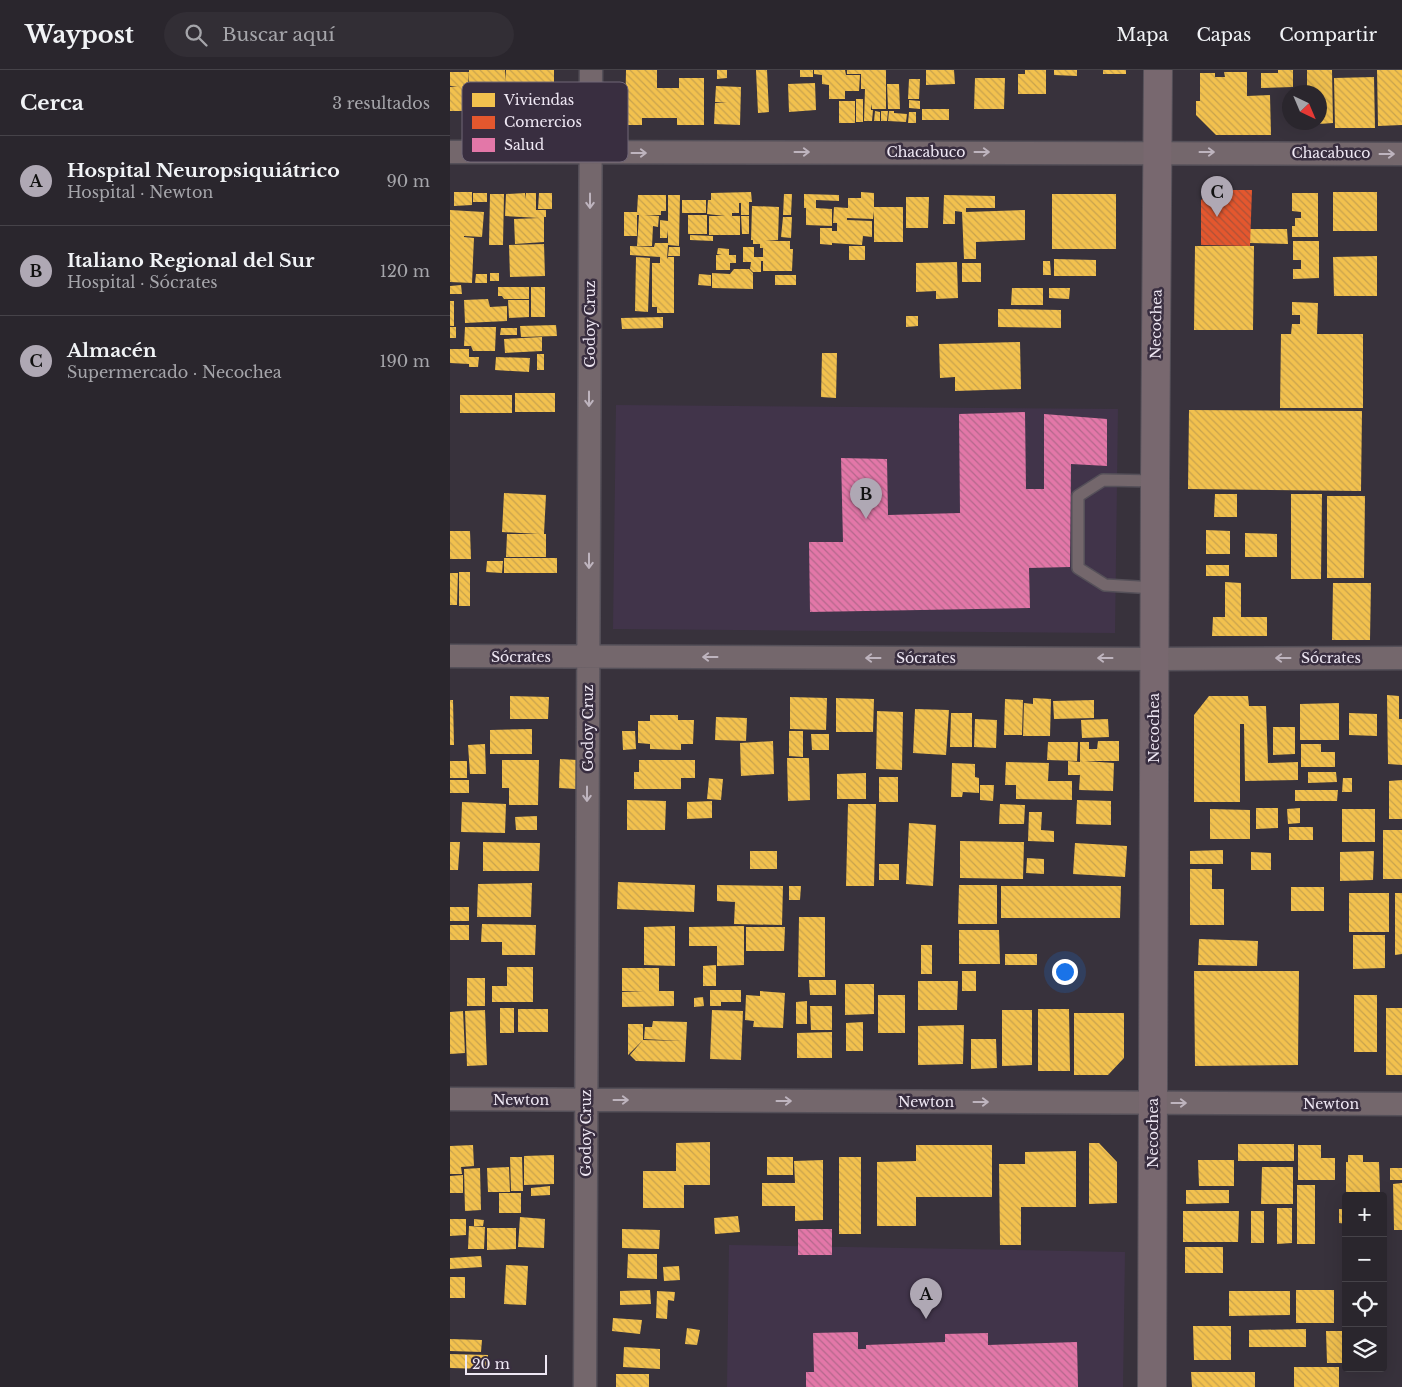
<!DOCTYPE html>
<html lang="es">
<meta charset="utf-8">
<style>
body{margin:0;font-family:"Libre Baskerville",serif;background:#322e35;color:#f1f3f6}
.controls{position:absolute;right:15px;bottom:15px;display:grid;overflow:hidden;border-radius:5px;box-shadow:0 5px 20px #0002}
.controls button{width:45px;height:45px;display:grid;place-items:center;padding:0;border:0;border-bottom:1px solid #464349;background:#2a262d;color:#f1f3f6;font:25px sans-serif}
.compass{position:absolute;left:832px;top:15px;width:45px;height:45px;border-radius:50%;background:#2a262d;box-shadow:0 5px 20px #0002;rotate:136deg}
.scale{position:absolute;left:15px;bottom:12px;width:82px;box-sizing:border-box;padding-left:5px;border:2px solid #efe8f4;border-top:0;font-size:14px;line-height:18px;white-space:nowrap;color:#efe8f4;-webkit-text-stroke:4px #392e40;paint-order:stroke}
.you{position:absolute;left:614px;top:901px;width:18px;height:18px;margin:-12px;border:4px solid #fff;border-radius:50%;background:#1a73e8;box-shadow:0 0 0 8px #1a73e833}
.badge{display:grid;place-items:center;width:32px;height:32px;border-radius:50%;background:#afa8b4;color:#111;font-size:16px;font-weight:700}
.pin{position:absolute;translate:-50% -41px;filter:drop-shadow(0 1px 2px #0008)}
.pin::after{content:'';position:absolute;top:26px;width:18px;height:15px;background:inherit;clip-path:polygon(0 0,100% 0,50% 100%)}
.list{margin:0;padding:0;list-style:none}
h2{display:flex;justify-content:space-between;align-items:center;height:65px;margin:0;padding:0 20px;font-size:21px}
h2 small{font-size:16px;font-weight:400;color:#a5a5aa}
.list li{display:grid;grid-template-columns:32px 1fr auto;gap:15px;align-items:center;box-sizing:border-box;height:90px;padding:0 20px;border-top:1px solid #464349}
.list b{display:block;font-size:19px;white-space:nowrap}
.list p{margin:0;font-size:16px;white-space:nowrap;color:#a5a5aa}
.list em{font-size:16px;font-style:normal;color:#a5a5aa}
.icon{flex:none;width:28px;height:28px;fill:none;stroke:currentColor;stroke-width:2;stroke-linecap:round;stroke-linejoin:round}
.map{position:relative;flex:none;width:952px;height:1317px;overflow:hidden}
header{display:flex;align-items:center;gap:30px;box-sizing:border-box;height:70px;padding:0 25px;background:#2a262d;border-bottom:1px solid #464349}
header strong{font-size:24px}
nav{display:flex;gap:28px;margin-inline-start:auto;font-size:18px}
.search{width:350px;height:45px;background:#322e35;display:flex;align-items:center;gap:12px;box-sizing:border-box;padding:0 18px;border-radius:28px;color:#a5a5aa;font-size:19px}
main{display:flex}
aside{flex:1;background:#2a262d}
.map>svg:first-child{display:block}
</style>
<header>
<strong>Waypost</strong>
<div class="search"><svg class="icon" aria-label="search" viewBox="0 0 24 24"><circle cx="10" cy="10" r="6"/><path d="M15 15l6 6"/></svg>Buscar aquí</div>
<nav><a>Mapa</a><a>Capas</a><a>Compartir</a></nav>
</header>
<main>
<aside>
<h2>Cerca<small>3 resultados</small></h2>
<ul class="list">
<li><span class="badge">A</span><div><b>Hospital Neuropsiquiátrico</b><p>Hospital · Newton</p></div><em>90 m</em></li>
<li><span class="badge">B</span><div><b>Italiano Regional del Sur</b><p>Hospital · Sócrates</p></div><em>120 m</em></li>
<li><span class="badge">C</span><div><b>Almacén</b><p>Supermercado · Necochea</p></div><em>190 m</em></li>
</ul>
</aside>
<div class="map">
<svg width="952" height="1317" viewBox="0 0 952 1317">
<defs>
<pattern id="homes-back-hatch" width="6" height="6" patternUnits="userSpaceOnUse" patternTransform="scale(1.25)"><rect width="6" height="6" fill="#f2c14e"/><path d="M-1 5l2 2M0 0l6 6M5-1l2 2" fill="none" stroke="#c8a24d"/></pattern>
<pattern id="shops-back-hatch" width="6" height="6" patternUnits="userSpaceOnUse" patternTransform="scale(1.25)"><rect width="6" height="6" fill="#e4572e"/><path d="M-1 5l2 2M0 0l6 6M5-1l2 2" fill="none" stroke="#ad5137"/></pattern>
<pattern id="health-back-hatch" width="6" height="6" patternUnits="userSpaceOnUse" patternTransform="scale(1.25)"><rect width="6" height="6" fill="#e377a8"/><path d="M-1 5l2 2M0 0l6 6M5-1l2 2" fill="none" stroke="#b4688c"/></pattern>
</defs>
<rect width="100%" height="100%" fill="#38323c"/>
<path fill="#41344a" d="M166 335 668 339 665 563 163 559Z
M279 1175 675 1182 673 1317H277Z"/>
<path fill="url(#homes-back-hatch)" d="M19 0H55V11L56 0H104V36H56V20H38V13H19Z
M176 0H207V18H229V8H254V55H227V48H192V55H175Z
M267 0H277V8L267 9Z
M306 0H317L319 42 308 43Z
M350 0H363V7H350Z
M364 0H395L396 5H410L409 21H395V29H379V15L372 14V5L364 4Z
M397 0H436V39H422L421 34V40H423L422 51H414L415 19H411V4H397Z
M476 0H504L505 14 476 15Z
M575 0H596V24H568V4H575Z
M604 0H627V6L604 5Z
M653 0H676V4H653Z
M828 0H843V17L811 18V3H828Z
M857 0H882L883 53 869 54V22H857Z
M927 0H952V55L928 56Z
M0 2H19L18 17 22 16V41H0V17H8L0 16Z
M774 2H797V26L820 25 821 65H766L746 45V31H750V3H765V7H775Z
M924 7 925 58H885L884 8Z
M525 8H555L554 39H524Z
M459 9H470L469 29H458Z
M365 13 366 40 339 42 338 14Z
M437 14H449L450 39H438Z
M266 16 291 17 290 55 264 54 265 33H277L265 32Z
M406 29H413V52H406Z
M459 30 470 31V39L459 38Z
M389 31H405V53H389Z
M472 39H499V50H472Z
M425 41 430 42V51H424Z
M431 41H438L437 51H431Z
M439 41H444V43L457 44 456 52 438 51Z
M459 42H466V53H458Z
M4 122H22V135L4 136Z
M301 122 302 132H299V145H291V133H289V143H282V146H290V165H259V146H275L257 144 258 130H261V123Z
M411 122 424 123V137H453V172H424V141L423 149 397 148V150L422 151V167L413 166 412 175 382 173V175L370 174V158H382V161H387V153H383L384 137 398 138V128H411Z
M883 122H927V161H883Z
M23 123H37V132H23Z
M75 123V129L76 123H86V140H96V147H94V172L65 174 64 149 89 148 55 146 56 124Z
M89 123H102V139H88Z
M842 123H868V167H842V156H845V148H851V142L842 141Z
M40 124H54L53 175H39Z
M334 124H342L341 145H333Z
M354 124 389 125V131L366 130V138L382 139V156L356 155V138H354Z
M602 124H666V179H602Z
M188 125H216V141H211V145H194L209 146 208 157 203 156 202 176H187L189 145H187V166H174V142H187Z
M218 125H230L229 176 218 175 217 189 218 187H224V243H207V237H202V193H210V187L180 185V176L204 177 205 173H218V160L217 168H210V150L218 151Z
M494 125 545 126V138H516V142L575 140V170L526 172V189H514L512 142 505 141V154H493Z
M456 127H479L478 158H456Z
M232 130H256V143H232Z
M302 136 329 137 328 170 315 171H340V179H343L342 201H313V191H311V202H303L300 199 301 192H293V177H304V187H313V178H310V174H303V170H301Z
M0 140 34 142 32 167 14 166V167L24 168 22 213 0 212Z
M238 145H257V164H238Z
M291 146H299V164H292Z
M333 147H342L341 168 331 167Z
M800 159H837L838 174 800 173Z
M240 165 263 166V171L240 170Z
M843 171H869V208L843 209V199H851V190H843Z
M94 174 95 206 60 207 59 175Z
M399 176H415V190H399Z
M745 176H804L803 260H744Z
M219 177H230V186H218Z
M268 178 279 179V185H286V193H280V200H266V185H272L267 184Z
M927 186V226H884L883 187Z
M186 187 200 188 198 242 185 241Z
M604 189 646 190V206H604Z
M593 191H600L601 205H593Z
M507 192 508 228 486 229V221L466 222V193Z
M512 193H531V212H512Z
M284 199H299L303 203V219L262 218V203L280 204Z
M40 203H49V211H40Z
M26 204H37V213H25Z
M249 204 261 205V216L248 215Z
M325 205H346V215H325Z
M11 215 12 224H0V216Z
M48 217H79V229H54L52 226H48Z
M81 217H95V247H81Z
M562 218H593V235H561Z
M599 218H620L619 229 599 228Z
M38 229 40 237 57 236V251L15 253 14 230Z
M58 230H79V247L59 248Z
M0 231H4V256H0Z
M842 232 868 233 867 264H913V338H830L831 264H841L842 254H850V245H842Z
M548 239 611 240V258L548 257Z
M456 246H468V256L456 257Z
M213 247V258L172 259 171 248Z
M106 255 107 266 71 267 70 256Z
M0 257H6V268H0Z
M15 257H46L45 281H23L21 276H14Z
M51 258H67V265H50Z
M92 267V281L55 283 54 269Z
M570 272 571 319 505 321V307L490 308 489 274Z
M0 279H19V287H29L28 297H19V294L0 293Z
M372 283H387L386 328 371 327Z
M87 284H94V300H87Z
M46 287 80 288 79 302 45 300Z
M65 323H105V342H65Z
M10 325H62V343H10Z
M739 340 912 341 911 421 738 419Z
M54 423 96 425 94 464H96V487H56L57 464H89L52 462Z
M765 424H787V447H764Z
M841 424H872L871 509H841Z
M877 426H915L914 508H877Z
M756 460 780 461V484H756Z
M0 461H20L21 489H0Z
M795 463 827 464V487H795Z
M54 488H107V503H54Z
M37 491H53L52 503 36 502Z
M756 495H779V506H756Z
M9 502H20V536H9Z
M0 503H8L7 535H0Z
M775 512 791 513V547H817V566H762L763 547H775Z
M883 513H921L920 570H882Z
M937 625 949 626V649H952V695L938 694Z
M60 626 99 627 98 649H60Z
M759 626H798L799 636H816L818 693 848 692V710L795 711 794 654H790V732H744V645Z
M340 627 377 628 376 660 340 659Z
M386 628 424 629 423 662H386Z
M583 628 601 629 600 666H573L574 633 583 634Z
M555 629 573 630 572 665H554Z
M0 630H3L4 675H0Z
M644 630V648L604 649 603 631Z
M889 633V670H850V634Z
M465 639 499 640 496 685 463 683Z
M427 641 453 642 452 700 426 699Z
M501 643H522V677H500Z
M899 643 927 644V666L899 665Z
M200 645H228V650H244L243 674H231V680L200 679V674L188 673V651H200Z
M266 647 297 648 296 671 265 670Z
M525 649 547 650 546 678 524 677Z
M658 649 659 667 632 668 631 650Z
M823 657H845V684L823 685Z
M82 659V684H40V660Z
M172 661H185L186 679 173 680Z
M339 661H353V687L339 686Z
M361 664H379V680H362Z
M323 671 324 704 291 706 290 673Z
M648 671H669V691H634L664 693 663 721 629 720 630 705H618V691L630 692V672H639V679H647Z
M598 672H628L627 691 597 690Z
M35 674 36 704H20L18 675Z
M851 674H871V682H885V697H851Z
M337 688H359L360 730 338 731Z
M110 689 127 690 126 719 109 718Z
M52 690H89L88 735H59V718H52Z
M189 690H245V708H231V719H184V702H189Z
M0 691H17V708H0Z
M556 692 599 693 598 711H622V730L566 729V715H555Z
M502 693 525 694V707L529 708V723L513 722 512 727H501Z
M858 702H886L887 712 858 713Z
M416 703V729H387V704Z
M429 707H448V732H429Z
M259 708 273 709 271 730 257 729Z
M893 708H902V722H892Z
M0 710H19V723H0Z
M952 710V749H939V711Z
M530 715H544L543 731 530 730Z
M845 720H888L887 731H845Z
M177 730 216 731 215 760H177Z
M627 730 661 731V755L626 754Z
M262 731V748L237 749V732Z
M12 732 56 734 55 763 11 762Z
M398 734H426L424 816H396Z
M550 734 575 735 574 754H549Z
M806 738H828V758L806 759Z
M850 738V753L838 754 837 739Z
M760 739 800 740V769H760Z
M892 739H925V772H892Z
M579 742H592L591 760 604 761V772L578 771Z
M87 746V760H66L65 747Z
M459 753 486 755 483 816 456 814Z
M839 757H863V770H839Z
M933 760H952V809H933Z
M510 771 574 772 573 809 510 808Z
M0 772H10L8 800H0Z
M33 772 90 773 89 801H33Z
M625 773 677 776 675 807 623 804Z
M773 780V794H740V781Z
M300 781H327V799H300Z
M924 781 923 810 890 811V782Z
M801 782 821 783V800H801Z
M577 788 594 789V804L576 803Z
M429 794H449V810H429Z
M740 799H762V819H774V855H740Z
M168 812 245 815 244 842 167 839Z
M82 813 81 847H27L28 814Z
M267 815 333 816 332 855 284 854 285 832 267 831Z
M509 815H547V854H508Z
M339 816H351L350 830H339Z
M551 816H671L670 848H551Z
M841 817H874V841H841Z
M899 823H939V862H899Z
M945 823H952V884L945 885Z
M0 837H19V851H0Z
M349 847H375V907H348Z
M32 854 86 855 85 885H52V872H31Z
M0 855H19V870H0Z
M225 856V896L194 895V857Z
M294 856V895L267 896V876H239V857Z
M296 857H335L334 881H296Z
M509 860H549L550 894H509Z
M903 865H935V898L903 899Z
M749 869 808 871 807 896 748 895Z
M471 875H482V904H471Z
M555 884H587V895H555Z
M266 895V916H253V896Z
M57 897H83V932H42V916H57Z
M172 898H209V921H224V936L172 937V922H194L172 921Z
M512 901H526V921H512Z
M744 901H849L848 995 745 996Z
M17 908H35V936H17Z
M359 910H386V925H360Z
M468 911H508L507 940H468Z
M395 914H424V944L395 945Z
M260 920H291V932H271V936H260Z
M310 921 335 923 333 958 303 957 304 951 295 950 296 925 310 926Z
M428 925H455V963H428Z
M904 925H927V982H904Z
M253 927 254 936 244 937V928Z
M357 931V954H346V932Z
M360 936H382V960H361Z
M50 938H64V963H50Z
M936 938H952V1005H936Z
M68 939H98V962H68Z
M588 939H619L620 1001H588Z
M35 940 37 995 17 996 15 941Z
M262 940 293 941 291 990 260 989Z
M552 940H582V995L552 996Z
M13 941 15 983 0 984V942Z
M624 943H674V988L658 1005H624Z
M203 951 237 952 235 992 186 991 180 985 193 970 232 971 194 969 195 957H202Z
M413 952V981H396V953Z
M178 954H193V970L178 985Z
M514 955 513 994 468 995V956Z
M382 962V988H347V963Z
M521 969H546L547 998 521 999Z
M260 1072V1115H234V1138H193V1101H226V1073Z
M639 1073H649L667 1092V1133L639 1134Z
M788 1074H844V1091H788Z
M23 1075 24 1096 11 1097 12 1104H0V1076Z
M466 1075H542V1127H466V1156H427V1092L466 1091Z
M848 1075H871V1088H885V1110H848Z
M626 1081V1137H571V1175H550L549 1094H575V1082Z
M104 1085V1114L74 1115V1086Z
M898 1085H913V1092H929L930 1122H917V1126H897V1122H896V1092H898Z
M60 1087H72L73 1121H61Z
M317 1087H343V1105H317Z
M389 1087H411V1164H389Z
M373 1090V1150L345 1151V1136H312V1113H345L344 1091Z
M748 1090H784V1116H749Z
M59 1097 60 1122H38L37 1098Z
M812 1097H843V1134H811Z
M30 1098 31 1140 15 1141 14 1099Z
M940 1098H952V1110H940Z
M13 1105V1123H0V1106Z
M952 1113V1160H944L943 1114Z
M847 1115H865V1174H847Z
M100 1116V1125L81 1126V1118Z
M736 1120H779V1133L736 1134Z
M49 1123H71V1143H49Z
M827 1138H842V1173L827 1174Z
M889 1139H896V1154L889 1153Z
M733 1141H789L788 1172H733Z
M801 1141H814V1173H801Z
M288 1146 290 1162 265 1164 264 1148Z
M70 1147 95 1149 94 1178 68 1177Z
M0 1149H16V1165L0 1166Z
M24 1149 34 1150 33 1156H24Z
M19 1156 35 1157 34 1179H18Z
M37 1158H66V1179L37 1180Z
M172 1159 210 1160 209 1179 172 1178Z
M735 1177H773V1203H735Z
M893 1178H896V1205H893Z
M178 1184H207V1209L177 1208Z
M31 1186 32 1197 0 1199V1188Z
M56 1195 78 1196 76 1235 54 1234Z
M229 1196 230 1210 214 1211 213 1197Z
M0 1207H15V1228H0Z
M200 1220 201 1234 170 1235V1221Z
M846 1220H884V1253H846Z
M207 1221 225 1222 224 1231 218 1230 217 1249 206 1248Z
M779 1221H840V1245L779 1246Z
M163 1248 192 1250 190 1264 162 1261Z
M743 1256H781V1290H744Z
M237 1258 250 1260 247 1275 235 1274Z
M856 1259V1277H799V1260Z
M876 1261H896V1293H877Z
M0 1269 32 1270 31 1282 0 1281Z
M174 1277 210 1279V1299L173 1297Z
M0 1284 38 1285 37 1299 0 1298Z
M844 1297H889V1317H844Z
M741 1302H805V1317H742Z
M166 1304H199V1317H166Z"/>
<path fill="url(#shops-back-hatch)" d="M764 120H802L800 176 751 175V130Z"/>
<path fill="url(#health-back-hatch)" d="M575 342 576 419H594V344L657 349V396L621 394 620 497 579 498 580 538 360 542 359 472H393L391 388 437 389 438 445 510 443 509 344Z
M348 1159H382V1185H348Z
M408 1262V1279H416V1275L495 1272V1264L538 1263V1275L627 1272 628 1317H356V1302H364L363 1263Z"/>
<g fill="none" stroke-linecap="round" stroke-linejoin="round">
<defs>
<path id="lane" d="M705 518 655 515 628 498V426L653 410 705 411"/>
<path id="street" d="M0 82C317 84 635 81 952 84
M0 586 704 589 952 588
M0 1029 952 1034
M135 1317 141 0"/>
<path id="secondary" d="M702 1317 705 411 708 0"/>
</defs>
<use href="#lane" stroke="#555059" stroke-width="14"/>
<use href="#street" stroke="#555059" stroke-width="25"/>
<use href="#secondary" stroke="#555059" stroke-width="30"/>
<use href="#lane" stroke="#74676c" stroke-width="11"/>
<use href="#street" stroke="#74676c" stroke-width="22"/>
<use href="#secondary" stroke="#78686f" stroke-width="28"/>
</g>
<defs><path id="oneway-shaft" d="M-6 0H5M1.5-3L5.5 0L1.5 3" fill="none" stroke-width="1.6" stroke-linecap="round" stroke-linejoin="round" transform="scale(1.25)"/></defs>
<g stroke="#beb4be">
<use href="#oneway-shaft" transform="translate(352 82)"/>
<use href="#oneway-shaft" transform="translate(532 82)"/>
<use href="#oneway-shaft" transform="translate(757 82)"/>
<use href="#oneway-shaft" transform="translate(189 83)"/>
<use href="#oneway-shaft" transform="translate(937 84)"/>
<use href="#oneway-shaft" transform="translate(140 131) rotate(90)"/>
<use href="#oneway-shaft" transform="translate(139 329) rotate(90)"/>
<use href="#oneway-shaft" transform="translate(139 491) rotate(90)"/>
<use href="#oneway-shaft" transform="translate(260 587) rotate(-180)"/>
<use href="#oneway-shaft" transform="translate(423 588) rotate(-180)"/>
<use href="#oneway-shaft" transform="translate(655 588) rotate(-180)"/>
<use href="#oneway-shaft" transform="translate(833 588) rotate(180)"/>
<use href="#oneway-shaft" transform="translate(137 724) rotate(90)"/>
<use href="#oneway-shaft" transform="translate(171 1030)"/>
<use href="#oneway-shaft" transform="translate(334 1031)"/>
<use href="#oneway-shaft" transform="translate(531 1032)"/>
<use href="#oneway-shaft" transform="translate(729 1033)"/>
</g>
<g text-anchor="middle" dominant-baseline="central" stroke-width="5" stroke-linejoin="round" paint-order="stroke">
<g font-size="14" fill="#efe8f4" stroke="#392e40">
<text x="476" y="82">Chacabuco</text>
<text x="881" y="83">Chacabuco</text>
<text transform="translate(140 254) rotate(-90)">Godoy Cruz</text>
<text transform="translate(706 254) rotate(-89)">Necochea</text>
<text x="71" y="587">Sócrates</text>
<text x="476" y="588">Sócrates</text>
<text x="881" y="588">Sócrates</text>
<text transform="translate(138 658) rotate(-90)">Godoy Cruz</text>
<text transform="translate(704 658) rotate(-90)">Necochea</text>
<text x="71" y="1030">Newton</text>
<text x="476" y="1032">Newton</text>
<text x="881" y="1034">Newton</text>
<text transform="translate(136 1063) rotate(-90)">Godoy Cruz</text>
<text transform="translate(703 1063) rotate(-90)">Necochea</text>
</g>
</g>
<rect x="12" y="12" width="166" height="80" rx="8" fill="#392e40" stroke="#706676" stroke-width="1"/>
<rect x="22" y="23" width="23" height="14" fill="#f2c14e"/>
<rect x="22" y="46" width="23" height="13" fill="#e4572e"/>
<rect x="22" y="68" width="23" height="14" fill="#e377a8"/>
<g font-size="14" fill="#efe8f4">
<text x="54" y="35">Viviendas</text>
<text x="54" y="57">Comercios</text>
<text x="54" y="80">Salud</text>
</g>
</svg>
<div class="controls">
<button>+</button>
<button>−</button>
<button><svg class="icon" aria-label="locate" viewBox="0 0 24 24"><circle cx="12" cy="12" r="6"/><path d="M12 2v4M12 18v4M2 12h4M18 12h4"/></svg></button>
<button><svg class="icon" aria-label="layers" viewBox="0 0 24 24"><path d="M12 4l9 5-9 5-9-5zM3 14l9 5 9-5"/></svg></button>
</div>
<svg class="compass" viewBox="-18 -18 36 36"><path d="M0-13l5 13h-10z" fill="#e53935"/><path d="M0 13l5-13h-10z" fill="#a5a5aa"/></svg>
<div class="scale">20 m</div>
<div class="you"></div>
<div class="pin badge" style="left:476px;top:1249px">A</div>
<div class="pin badge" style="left:416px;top:449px">B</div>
<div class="pin badge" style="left:767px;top:147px">C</div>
</div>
</main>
